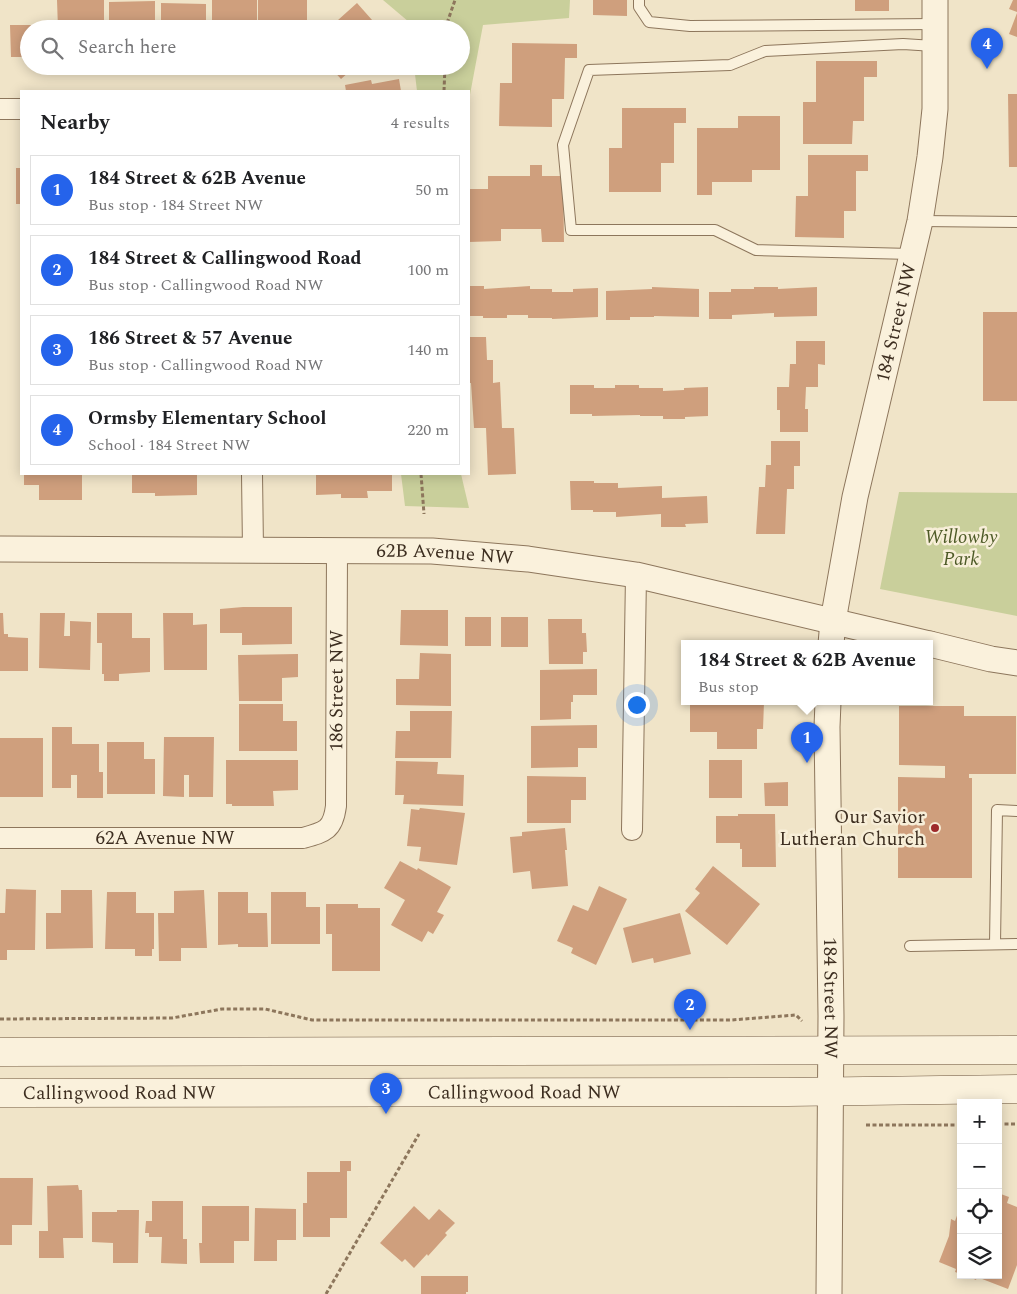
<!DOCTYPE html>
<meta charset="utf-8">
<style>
body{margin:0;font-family:Spectral,serif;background:#f2f2f2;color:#202124}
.controls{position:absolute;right:15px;bottom:15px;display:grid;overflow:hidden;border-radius:0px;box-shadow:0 2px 12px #0003}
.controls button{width:45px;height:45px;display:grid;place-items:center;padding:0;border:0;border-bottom:1px solid #e0e0e0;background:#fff;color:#202124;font:25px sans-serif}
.you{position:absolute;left:636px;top:704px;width:18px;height:18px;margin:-12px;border:4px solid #fff;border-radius:50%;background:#1a73e8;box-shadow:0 0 0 8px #1a73e833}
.badge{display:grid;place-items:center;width:32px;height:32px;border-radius:50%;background:#2563eb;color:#fff;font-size:16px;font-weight:700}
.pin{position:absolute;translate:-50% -41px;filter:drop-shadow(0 1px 2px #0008)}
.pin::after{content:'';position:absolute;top:26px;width:18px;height:15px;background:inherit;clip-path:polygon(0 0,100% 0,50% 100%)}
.popup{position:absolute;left:681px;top:640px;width:252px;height:65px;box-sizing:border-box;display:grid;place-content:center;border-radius:0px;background:#fff;filter:drop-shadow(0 1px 4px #0005);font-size:16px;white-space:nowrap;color:#757577}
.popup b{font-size:19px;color:#202124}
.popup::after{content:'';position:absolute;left:50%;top:100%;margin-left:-10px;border:10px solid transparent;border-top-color:#fff}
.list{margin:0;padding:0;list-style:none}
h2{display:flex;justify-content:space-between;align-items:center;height:65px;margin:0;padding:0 20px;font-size:21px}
h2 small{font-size:16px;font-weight:400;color:#757577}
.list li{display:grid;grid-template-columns:32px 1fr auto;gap:15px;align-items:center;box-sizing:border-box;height:70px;margin:0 10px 10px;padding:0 10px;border:1px solid #e0e0e0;border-radius:0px}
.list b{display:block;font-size:19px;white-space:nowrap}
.list p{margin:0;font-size:16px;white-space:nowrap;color:#757577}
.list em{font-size:16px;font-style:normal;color:#757577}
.icon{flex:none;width:28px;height:28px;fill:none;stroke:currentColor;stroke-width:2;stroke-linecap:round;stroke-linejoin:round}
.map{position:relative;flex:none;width:1017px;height:1294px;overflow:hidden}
.search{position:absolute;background:#fff;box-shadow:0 2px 12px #0003;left:20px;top:20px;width:450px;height:55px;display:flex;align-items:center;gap:12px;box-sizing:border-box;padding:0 18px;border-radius:28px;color:#757577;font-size:19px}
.panel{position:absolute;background:#fff;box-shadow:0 2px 12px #0003;left:20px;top:90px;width:450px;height:385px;border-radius:0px}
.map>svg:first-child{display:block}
</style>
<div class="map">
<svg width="1017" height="1294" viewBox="0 0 1017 1294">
<rect width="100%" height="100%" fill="#f0e4c8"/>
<path fill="#c9cf9b" d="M383 0H570L569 18 483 25 469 100V91H417L414 66H461V29H410L409 22Z
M401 474H461L469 508 405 506Z
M899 492 1017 493V616L880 589Z"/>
<path fill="#cf9f7d" d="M57 0H104V29H58Z
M212 0H257V27H240V29H212Z
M258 0H307V23H289V29H258Z
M593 0H627V16L593 15Z
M855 0H889V11H855Z
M1013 0H1017V12L1009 9Z
M155 1V29H109V2Z
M161 3 206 4V29H161Z
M357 3 380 29H328Z
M1017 13V37L1009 34Z
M10 25H56V29H29V57H11Z
M512 43 577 44V58H565L564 99H552V127L499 126 500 83H512Z
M816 61H877V77H864V121H853L852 144H803V102H816Z
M329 66H356L341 79Z
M399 79 401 91H346L345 85 371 80 372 84Z
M1008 94H1017V167H1009Z
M622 108H686V123H674V163H661V192H609V148H622Z
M738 116H780V170H752V182H712V195H697V128H738Z
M808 155H868V171H856V211H844V238L795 237 796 196H808Z
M530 165H542V176H563L564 242H542L541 229H501V241L469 242V189H488V176H530Z
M16 168H21V204H16Z
M469 286H484V289L530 286V289H552V292H573V289L598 288V317L552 319V318H528V315H507V318H483V316H469Z
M652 287 699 289V317L654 316V317H630V320H606V291L652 289Z
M754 287H778V289L817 287V316L774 317V313L732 315V319H709V292H731V289H754Z
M983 312H1017V401H983Z
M469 337H486L487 360H493V383L500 382 502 428H514L516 474 488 475 486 428H474L471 383H469Z
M796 341H825V365L818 364V387H806L805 409H808V432H780V410H777V387H789L790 364H796Z
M570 385H594V388H615V385H639V388H663V391L684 390V388L708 387V416L685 417V419H663V416H640V415L592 416V414H570Z
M771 441H800V466H794V489H787L785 534H756L759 487H765L766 465H771Z
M24 474H82V500H39V485H24Z
M132 474H197V495L155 496V493H132Z
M316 474H392V491H367L368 498H341V494L316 495Z
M570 481H594V483H618V488L662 486V498L707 496 708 523 685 524 686 527H661V514L616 517V512H593V510H571Z
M243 607H292V644L242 645V633H220V609Z
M401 610H448V646L400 645Z
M0 613H3L4 634H8V637L28 638V671H0Z
M40 613H65L64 636H70V621L91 622 90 670 39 668Z
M97 613H132V638H150V672L119 674V681H104V674H102V643H97Z
M163 613H193V625L207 624V670H164Z
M465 617H491V646H465Z
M501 617H528V647H501Z
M548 619H582V633H586L587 652H583V664H549Z
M420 653 451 654V706L396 705V679H419Z
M298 654V677L282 678V701H239L238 655Z
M597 669V695H573V702H571V719L540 720V670Z
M690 702H764L763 729H757V749H717V732H690Z
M239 704H283V721H297V751H239Z
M899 706H964V716H1016V774H969V778H972V878H898V777L945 778V766L899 765Z
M410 711H452L451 758H395L396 731H410Z
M597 725V748H578V767L531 768V726Z
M52 727H72V744H99V772H103V798H77V775H71V788H52Z
M164 737H214L213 797H189V775H184V797L163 796Z
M0 738H43V797H0Z
M107 742H144V759H155V794H107Z
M226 760H298V790L273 791 274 806H232V804H226Z
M709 760H742V798H709Z
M396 761 438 762 437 774 464 775 463 806 403 804 404 795H395Z
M527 776 586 777V800H571V823H527Z
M788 782V806H765L764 783Z
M420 808 465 813 457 865 419 861 421 847 407 846 411 809 419 810Z
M738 814H775L776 867H742V849H740V843H716V816H738Z
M565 828 567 850H565L568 886 532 889 530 871 513 873 510 837 522 836V832Z
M400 861 417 870 418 868 451 887 437 912 444 915 433 934 428 931 422 942 391 925 405 900 384 888Z
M713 866 760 904 727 945 685 911 700 893 695 889Z
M599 886 627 899 596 965 571 953 573 948 557 941 573 905 588 911Z
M6 889 36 890 35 950H7V960H0V913H5Z
M61 890H92L93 948 46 949V913H61Z
M204 890 207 948H181V961H159L158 913H174V891Z
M107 892H136V913H154V949H152V956H135V949H105Z
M218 892H248V913H267L268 947H238V944L218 945Z
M271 892H306V907H320V944H271Z
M326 904H358V908H380V971H332V934H326Z
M680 913 691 954 654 963 653 958 632 963 623 928Z
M340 1161H351V1171H347V1218H330V1237H303V1203H307V1172H340Z
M0 1178H33L32 1225H12V1245H0Z
M78 1185 79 1190H82L83 1238H63L64 1258H39V1231H48L47 1186Z
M998 1193 1009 1197 1007 1203 1017 1207V1265L1008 1289 977 1277 976 1280 965 1275H998Z
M152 1201H183V1239H187V1264L161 1263 162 1237H149V1233H145L146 1221H152Z
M961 1205V1274L955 1272 956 1269 939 1262 949 1236 951 1219 955 1221Z
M202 1206H249V1241H234V1263H200L199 1243H202Z
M414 1206 429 1220 439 1209 455 1223 445 1233 447 1235 428 1256 427 1254 414 1268 405 1259 402 1262 380 1243Z
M255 1208 296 1209V1240H277V1261H254Z
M117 1210H139L138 1263H113V1243L92 1242V1212H117Z
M421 1276H468V1292H466V1294H421Z"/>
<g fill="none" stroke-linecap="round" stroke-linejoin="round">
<defs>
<path id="service" d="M639 0V7L649 22 690 26 934 24
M921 221 1017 222
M911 254 756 250 715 230H571L563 145 589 70 730 65 765 51 903 44 934 46
M995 944 997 810 1017 811
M910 946 1017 944"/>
<g id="minor">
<path d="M0 109H21"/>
<path d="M252 474 253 549"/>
<path d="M632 830 636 575"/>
<path id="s1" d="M0 838H303C325 832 333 830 336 806L337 550"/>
</g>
<g id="tertiary">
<path id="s2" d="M0 549 432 551 528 559 636 575 929 644"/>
<path id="s3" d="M831 644 833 621 855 497 920 221 930 157 935 109V0"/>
<path d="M930 644 991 659 1017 663"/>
<path id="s4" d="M828 702 827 727 831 1016 829 1294"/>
</g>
<g id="secondary">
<path d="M0 1052 1017 1050"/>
<path id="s5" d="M0 1093 788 1092 1017 1089"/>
</g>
</defs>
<use href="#service" stroke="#8d765c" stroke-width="12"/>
<use href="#minor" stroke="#8d765c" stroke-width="22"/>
<use href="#tertiary" stroke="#8d765c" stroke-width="27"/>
<use href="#secondary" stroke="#6f573f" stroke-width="29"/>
<path stroke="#8d765c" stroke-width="3" stroke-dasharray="4 2.5" stroke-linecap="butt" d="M445 29 455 0
M444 91 445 66
M421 474 424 514
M0 1019 172 1018 222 1009H265L312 1020H731L796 1015 802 1021
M998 1124H1017
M866 1125H961
M326 1294 419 1134"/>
<use href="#service" stroke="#faf1dc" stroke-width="10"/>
<use href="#minor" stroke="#faf1dc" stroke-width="20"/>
<use href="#tertiary" stroke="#faf1dc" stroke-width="25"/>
<use href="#secondary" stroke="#faf1dc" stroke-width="28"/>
</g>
<circle fill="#9e2a2b" stroke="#f7eed8" stroke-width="2" cx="935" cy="828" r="5"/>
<g text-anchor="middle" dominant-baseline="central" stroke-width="5" stroke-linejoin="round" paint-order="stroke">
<g font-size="19" fill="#3d2e20" stroke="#f7eed8">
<text stroke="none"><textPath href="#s3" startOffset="328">184 Street NW</textPath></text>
<text stroke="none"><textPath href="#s2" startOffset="445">62B Avenue NW</textPath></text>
<text stroke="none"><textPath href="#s1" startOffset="469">186 Street NW</textPath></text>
<text stroke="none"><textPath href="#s1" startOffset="165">62A Avenue NW</textPath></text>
<text stroke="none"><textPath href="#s4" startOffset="296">184 Street NW</textPath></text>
<text stroke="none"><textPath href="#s5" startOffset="524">Callingwood Road NW</textPath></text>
<text stroke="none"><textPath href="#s5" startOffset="119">Callingwood Road NW</textPath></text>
</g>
<g font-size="19" font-style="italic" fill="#4d5a26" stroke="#f7eed8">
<text x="961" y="537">Willowby<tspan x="961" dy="22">Park</tspan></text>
</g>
<g font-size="19" fill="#3d2e20" stroke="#f7eed8" text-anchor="end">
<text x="925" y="817">Our Savior<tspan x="925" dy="22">Lutheran Church</tspan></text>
</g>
</g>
</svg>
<div class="controls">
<button>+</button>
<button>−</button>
<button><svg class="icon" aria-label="locate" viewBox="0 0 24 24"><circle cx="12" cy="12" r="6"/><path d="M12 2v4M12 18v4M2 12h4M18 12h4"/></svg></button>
<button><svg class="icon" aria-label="layers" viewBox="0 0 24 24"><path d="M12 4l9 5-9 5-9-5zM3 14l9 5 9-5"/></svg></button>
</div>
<div class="you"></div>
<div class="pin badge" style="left:807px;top:763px">1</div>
<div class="popup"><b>184 Street &amp; 62B Avenue</b>Bus stop</div>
<div class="pin badge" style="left:690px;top:1030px">2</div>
<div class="pin badge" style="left:386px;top:1114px">3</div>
<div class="pin badge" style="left:987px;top:69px">4</div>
<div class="search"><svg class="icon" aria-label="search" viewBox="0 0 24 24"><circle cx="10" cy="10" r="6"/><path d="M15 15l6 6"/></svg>Search here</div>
<section class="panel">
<h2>Nearby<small>4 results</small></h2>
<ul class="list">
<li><span class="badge">1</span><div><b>184 Street &amp; 62B Avenue</b><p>Bus stop · 184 Street NW</p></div><em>50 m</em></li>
<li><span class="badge">2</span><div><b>184 Street &amp; Callingwood Road</b><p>Bus stop · Callingwood Road NW</p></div><em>100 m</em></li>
<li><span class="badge">3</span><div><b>186 Street &amp; 57 Avenue</b><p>Bus stop · Callingwood Road NW</p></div><em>140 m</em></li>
<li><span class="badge">4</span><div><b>Ormsby Elementary School</b><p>School · 184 Street NW</p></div><em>220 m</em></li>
</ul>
</section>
</div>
